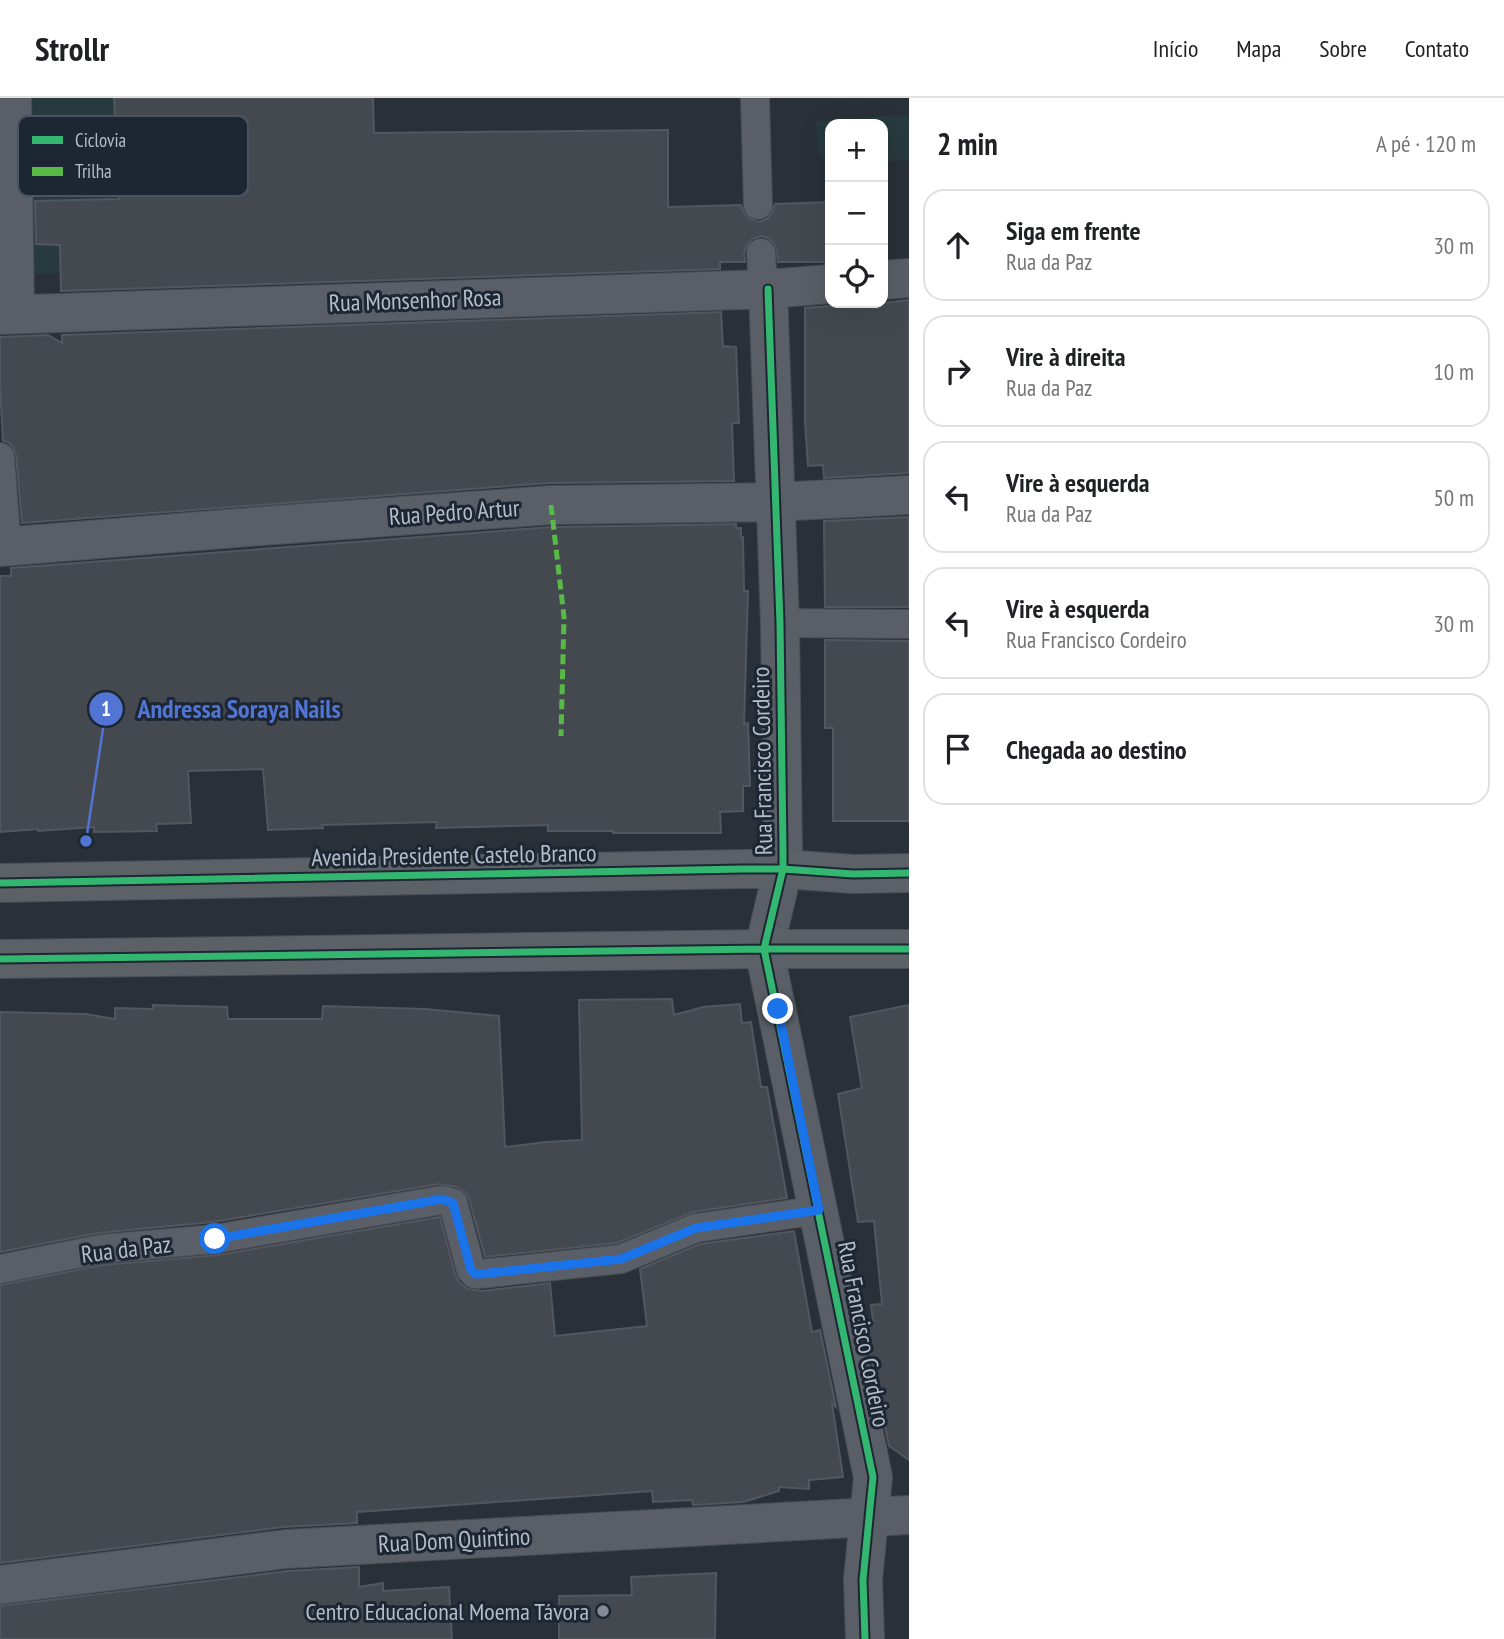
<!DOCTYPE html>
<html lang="pt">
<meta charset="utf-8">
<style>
body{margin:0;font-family:"PT Sans Narrow",sans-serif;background:#f2f2f2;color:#202124}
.controls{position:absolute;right:21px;top:21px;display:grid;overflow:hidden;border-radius:14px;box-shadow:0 7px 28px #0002}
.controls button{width:63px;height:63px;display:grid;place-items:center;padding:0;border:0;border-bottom:2px solid #e0e0e0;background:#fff;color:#202124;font:35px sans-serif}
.stop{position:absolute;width:21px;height:21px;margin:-16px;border:5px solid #1a73e8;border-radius:50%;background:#fff}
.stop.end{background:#1a73e8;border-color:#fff;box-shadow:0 2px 7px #0008}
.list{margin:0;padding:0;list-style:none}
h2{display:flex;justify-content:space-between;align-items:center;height:91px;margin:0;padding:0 28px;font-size:30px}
h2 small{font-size:23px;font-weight:400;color:#757577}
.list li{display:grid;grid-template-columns:46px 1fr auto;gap:21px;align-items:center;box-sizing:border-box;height:112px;margin:0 14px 14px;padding:0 14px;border:2px solid #e0e0e0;border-radius:21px}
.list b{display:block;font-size:26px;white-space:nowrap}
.list p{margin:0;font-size:23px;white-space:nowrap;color:#757577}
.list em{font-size:23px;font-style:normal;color:#757577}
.icon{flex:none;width:38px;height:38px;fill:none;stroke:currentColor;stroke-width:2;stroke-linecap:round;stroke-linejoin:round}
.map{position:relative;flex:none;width:909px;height:1541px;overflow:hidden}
header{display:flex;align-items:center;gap:42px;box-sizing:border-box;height:98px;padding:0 35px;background:#fff;border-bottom:2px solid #e0e0e0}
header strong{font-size:33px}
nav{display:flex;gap:38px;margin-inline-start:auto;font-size:24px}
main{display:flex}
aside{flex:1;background:#fff}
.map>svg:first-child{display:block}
</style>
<header>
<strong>Strollr</strong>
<nav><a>Início</a><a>Mapa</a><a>Sobre</a><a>Contato</a></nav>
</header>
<main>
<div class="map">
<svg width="909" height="1541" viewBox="0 0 909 1541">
<rect width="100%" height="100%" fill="#2a3038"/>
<path fill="#273a3e" d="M22 0H114L119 101 60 102 61 175 36 176 31 174Z
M909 17V62L883 64V26H830V67L818 55 816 23Z"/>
<path fill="#444950" stroke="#52575f" stroke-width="2" d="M114 0H373L374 35 668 32V109L741 107 744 115 750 121 759 124 767 121 772 115 775 106 830 104V164H778L777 153 774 145 768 140 761 138 752 141 747 147 744 155 745 164H720V171L61 193 60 147 36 146 35 103 119 101Z
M909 202V375L824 380 823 367 808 368 805 324V210L832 208 841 205H883Z
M721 214 723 248 736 249 739 325H732L734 383 549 385 22 425 16 357 13 349 8 344 3 343 0 288V239L48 237 62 245V237Z
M909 419V509H825L824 423Z
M736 426V430H741V439H743L744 493H748L744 626 748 625 750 688H743V713L720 714 721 735H613V733H548V727L436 730 437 724 322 727 323 730 268 732 263 671 188 673 191 725 156 726 157 733 94 734V729L38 733V731L0 734V478H11V470L552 429Z
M825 542 909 543V723H833V630H825Z
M672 901 674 917 703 909 740 906 742 925 751 924 761 989H767L787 1100 693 1114 617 1145 485 1159 469 1101 465 1094 457 1089 439 1086 213 1124 98 1135 0 1154V914L85 916 115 921V910L153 911V907L227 909 228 921H322L323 908 425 911 499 918 505 1049 546 1044 582 1042 579 902Z
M909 907V1362L889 1348 864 1225 873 1223 871 1207 882 1206 874 1123 858 1124 838 996 862 990 850 919Z
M440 1119 455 1176 459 1184 468 1191 482 1193 550 1185 555 1238 647 1228 640 1171 700 1146 794 1133 812 1234 820 1232 836 1309 832 1305 843 1379 809 1382V1391L779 1389V1393L743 1404 693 1407 692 1402 653 1404 652 1393 357 1414V1425L283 1429 0 1465V1187L103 1167 218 1157Z
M359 1469V1489L383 1485V1493L449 1489 452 1541H0V1508L288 1473Z
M716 1475 715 1541H559V1498L632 1497 631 1479Z"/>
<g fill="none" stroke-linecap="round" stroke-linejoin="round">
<defs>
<path id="lane" d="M755 0 758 107
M761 155 763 190
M0 359 7 449
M780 525 909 526
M0 1171 101 1151 215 1141 442 1102 453 1105 471 1172 475 1176H480L621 1161 696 1130 819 1112"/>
<path id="street" d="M12 0 15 216
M883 182 909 180
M768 191 780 525 783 751V771L764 851 873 1379 863 1482 865 1541
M0 217 768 191 830 186
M0 449 262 428 551 407 775 404 909 397
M0 1487 286 1451 909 1417"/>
<path id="primary" d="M0 785 742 771H783L853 776 909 775
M0 861 764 851H909"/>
</defs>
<use href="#lane" stroke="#484c53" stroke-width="30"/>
<use href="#street" stroke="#484c53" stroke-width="40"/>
<use href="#primary" stroke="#484c55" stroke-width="40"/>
<use href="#lane" stroke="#5a5e66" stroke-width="28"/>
<use href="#street" stroke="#5a5e66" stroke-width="38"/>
<use href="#primary" stroke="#5c6168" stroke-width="38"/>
<path stroke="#58b947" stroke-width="5" stroke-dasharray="10 5" stroke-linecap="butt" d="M551 407 564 519 561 638"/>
<defs>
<path id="cycleway" d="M768 191 780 525 783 751V771L764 851 873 1379 863 1482 865 1541
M0 785 742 771H783L853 776 909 775
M0 861 764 851H909"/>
</defs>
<use href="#cycleway" stroke="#1d2633" stroke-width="11"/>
<use href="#cycleway" stroke="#33b770" stroke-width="7"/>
</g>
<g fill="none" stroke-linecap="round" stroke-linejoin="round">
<path stroke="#1a73e8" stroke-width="9" d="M215 1141 442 1101 453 1105 471 1172 475 1176H480L621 1161 696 1130 819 1112 778 911"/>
</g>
<circle fill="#848b96" stroke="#1d2633" stroke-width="2.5" cx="603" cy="1513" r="7"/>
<g text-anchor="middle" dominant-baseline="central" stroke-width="6" stroke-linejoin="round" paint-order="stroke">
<g font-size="24" fill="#b4bcc9" stroke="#1d2633">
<text transform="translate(415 202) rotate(-2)">Rua Monsenhor Rosa</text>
<text transform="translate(454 414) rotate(-4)">Rua Pedro Artur</text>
<text transform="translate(762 663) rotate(-91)">Rua Francisco Cordeiro</text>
<text transform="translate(454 757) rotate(-1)">Avenida Presidente Castelo Branco</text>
<text transform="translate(126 1151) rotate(-7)">Rua da Paz</text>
<text transform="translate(864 1236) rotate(79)">Rua Francisco Cordeiro</text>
<text transform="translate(454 1442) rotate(-3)">Rua Dom Quintino</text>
</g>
<g font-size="24" fill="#b4bcc9" stroke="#1d2633" text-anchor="end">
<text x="589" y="1513">Centro Educacional Moema Távora</text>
</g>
</g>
<rect x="18" y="18" width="230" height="80" rx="10" fill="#1d2633" stroke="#4a5360" stroke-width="2"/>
<rect x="32" y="38" width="31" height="8" fill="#33b770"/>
<rect x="32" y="69" width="31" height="9" fill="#58b947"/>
<g font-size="19" fill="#b4bcc9">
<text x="75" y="49">Ciclovia</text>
<text x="75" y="80">Trilha</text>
</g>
<path fill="none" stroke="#5274d3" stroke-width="2.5" d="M86 743L106 611"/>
<g fill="#5274d3" stroke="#1d2633" stroke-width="2.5">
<circle cx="86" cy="743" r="7"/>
<circle cx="106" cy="611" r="18"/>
</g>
<g font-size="21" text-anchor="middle" font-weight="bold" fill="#fff">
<text x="106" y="618">1</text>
</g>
<g font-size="26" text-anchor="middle" font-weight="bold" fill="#5274d3" stroke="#1d2633" stroke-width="6" stroke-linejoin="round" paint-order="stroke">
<text x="239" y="620">Andressa Soraya Nails</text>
</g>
</svg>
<div class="controls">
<button>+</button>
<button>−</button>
<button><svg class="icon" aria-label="locate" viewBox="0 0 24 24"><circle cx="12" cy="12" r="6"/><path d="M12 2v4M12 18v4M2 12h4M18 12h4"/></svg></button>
</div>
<div class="stop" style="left:215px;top:1141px"></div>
<div class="stop end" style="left:778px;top:911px"></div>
</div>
<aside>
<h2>2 min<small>A pé · 120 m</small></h2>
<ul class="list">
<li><svg class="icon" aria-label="ahead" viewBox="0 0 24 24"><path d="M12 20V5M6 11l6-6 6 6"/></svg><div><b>Siga em frente</b><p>Rua da Paz</p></div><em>30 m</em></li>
<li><svg class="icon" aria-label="right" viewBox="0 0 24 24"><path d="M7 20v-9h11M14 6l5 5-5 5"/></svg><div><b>Vire à direita</b><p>Rua da Paz</p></div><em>10 m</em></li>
<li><svg class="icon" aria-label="left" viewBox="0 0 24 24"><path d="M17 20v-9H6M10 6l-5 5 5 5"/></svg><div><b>Vire à esquerda</b><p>Rua da Paz</p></div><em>50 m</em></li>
<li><svg class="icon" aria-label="left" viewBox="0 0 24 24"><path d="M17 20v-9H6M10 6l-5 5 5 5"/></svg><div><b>Vire à esquerda</b><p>Rua Francisco Cordeiro</p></div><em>30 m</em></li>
<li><svg class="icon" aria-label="arrive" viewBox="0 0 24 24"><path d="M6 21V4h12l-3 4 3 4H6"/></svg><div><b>Chegada ao destino</b></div></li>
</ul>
</aside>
</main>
